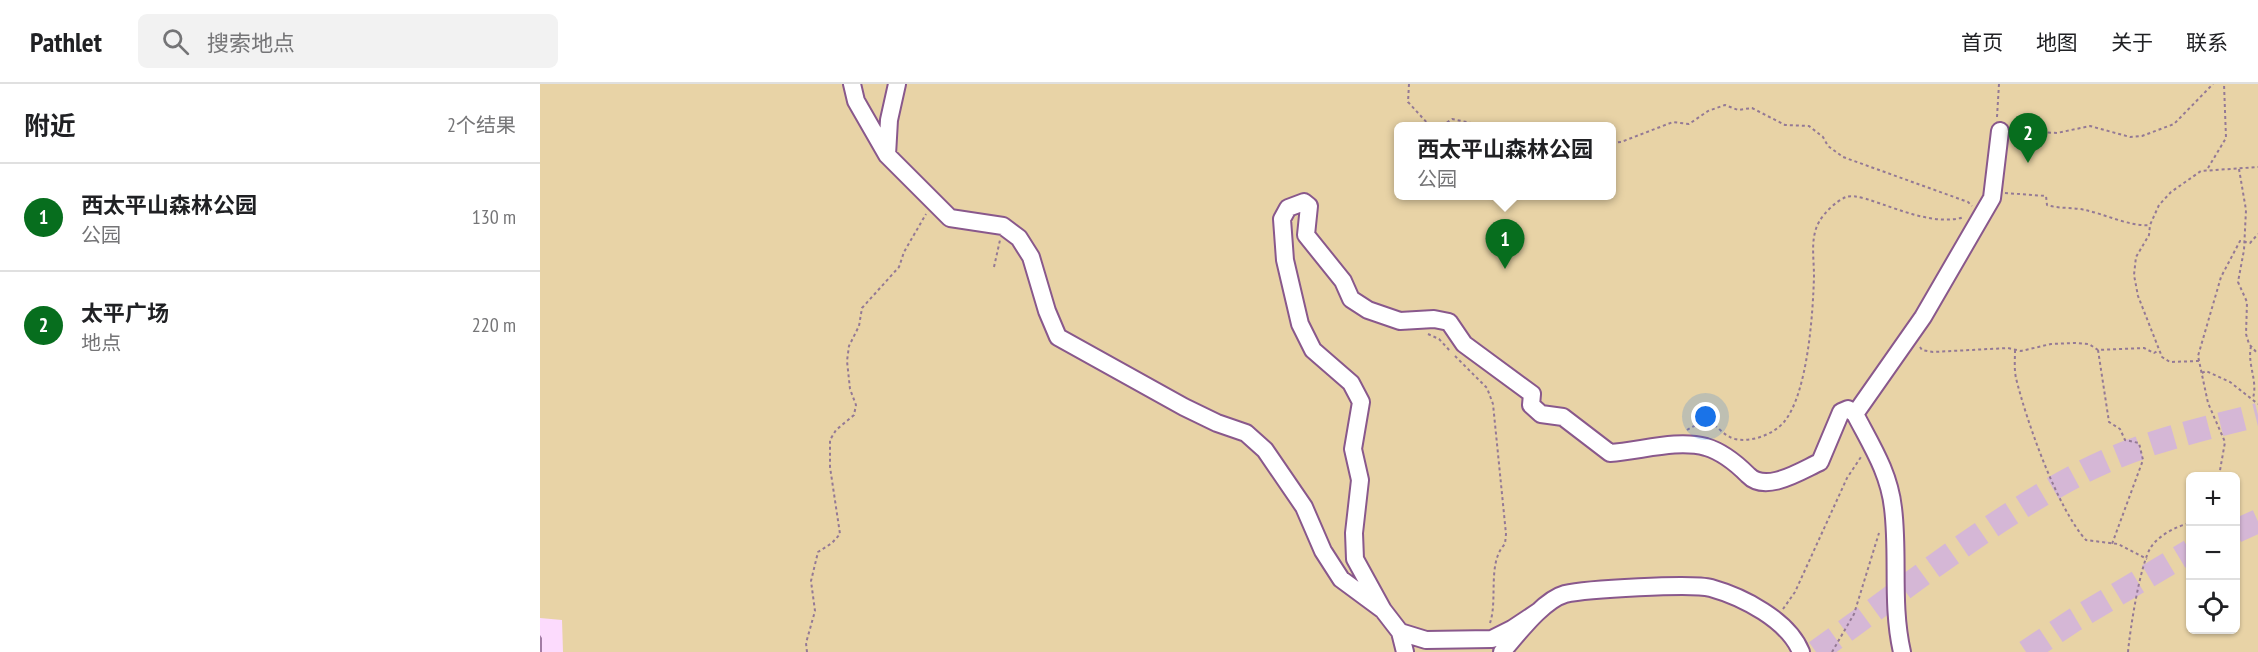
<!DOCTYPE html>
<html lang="zh">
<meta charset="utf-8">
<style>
body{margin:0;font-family:"PT Sans Narrow","Noto Sans SC",sans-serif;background:#f2f2f2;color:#202124}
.controls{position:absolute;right:18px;bottom:18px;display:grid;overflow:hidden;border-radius:9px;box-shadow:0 2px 4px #0004}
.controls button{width:54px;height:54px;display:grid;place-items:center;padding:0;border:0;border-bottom:2px solid #e0e0e0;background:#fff;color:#202124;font:30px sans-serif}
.you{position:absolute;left:1166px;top:333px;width:21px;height:21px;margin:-15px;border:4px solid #fff;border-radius:50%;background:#1a73e8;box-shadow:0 0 0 9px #1a73e833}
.badge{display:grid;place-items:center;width:39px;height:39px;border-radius:50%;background:#076e1e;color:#fff;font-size:20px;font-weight:700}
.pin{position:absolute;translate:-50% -50px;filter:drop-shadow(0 2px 3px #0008)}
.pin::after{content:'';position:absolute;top:32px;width:21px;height:18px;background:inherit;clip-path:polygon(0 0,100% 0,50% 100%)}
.popup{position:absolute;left:854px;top:38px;width:222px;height:78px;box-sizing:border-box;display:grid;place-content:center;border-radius:9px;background:#fff;filter:drop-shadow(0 2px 4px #0005);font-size:20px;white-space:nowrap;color:#757577}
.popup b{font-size:22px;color:#202124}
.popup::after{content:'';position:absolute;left:50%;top:100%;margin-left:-12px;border:12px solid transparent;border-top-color:#fff}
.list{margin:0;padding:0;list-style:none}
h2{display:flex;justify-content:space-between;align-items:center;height:78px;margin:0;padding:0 24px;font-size:26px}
h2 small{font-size:20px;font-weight:400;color:#757577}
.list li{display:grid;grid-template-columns:39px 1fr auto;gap:18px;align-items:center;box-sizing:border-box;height:108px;padding:0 24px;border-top:2px solid #e0e0e0}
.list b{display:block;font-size:22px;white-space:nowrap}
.list p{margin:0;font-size:20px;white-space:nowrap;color:#757577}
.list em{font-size:20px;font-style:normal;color:#757577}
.icon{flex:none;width:33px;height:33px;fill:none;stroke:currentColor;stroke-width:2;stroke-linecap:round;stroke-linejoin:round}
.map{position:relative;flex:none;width:1718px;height:568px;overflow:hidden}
header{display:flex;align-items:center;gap:36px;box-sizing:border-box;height:84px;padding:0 30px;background:#fff;border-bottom:2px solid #e0e0e0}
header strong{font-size:28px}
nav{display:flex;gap:33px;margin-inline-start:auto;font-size:21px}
.search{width:420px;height:54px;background:#f2f2f2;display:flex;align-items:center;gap:15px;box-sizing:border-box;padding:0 21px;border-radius:9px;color:#757577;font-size:22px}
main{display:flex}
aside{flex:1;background:#fff}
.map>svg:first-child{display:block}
</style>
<header>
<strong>Pathlet</strong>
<div class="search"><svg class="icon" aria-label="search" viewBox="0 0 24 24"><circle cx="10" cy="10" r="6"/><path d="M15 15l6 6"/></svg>搜索地点</div>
<nav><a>首页</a><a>地图</a><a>关于</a><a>联系</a></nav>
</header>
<main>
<aside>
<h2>附近<small>2个结果</small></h2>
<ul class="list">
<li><span class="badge">1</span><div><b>西太平山森林公园</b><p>公园</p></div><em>130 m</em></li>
<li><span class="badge">2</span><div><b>太平广场</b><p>地点</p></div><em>220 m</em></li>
</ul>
</aside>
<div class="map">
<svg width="1718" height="568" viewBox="0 0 1718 568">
<rect width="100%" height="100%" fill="#fcdbfd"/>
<path fill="#e8d3a6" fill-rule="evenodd" d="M0 0H1718V568H23L22 536 0 534ZM858 42H1072V112H858ZM1650 392H1696V546H1650Z"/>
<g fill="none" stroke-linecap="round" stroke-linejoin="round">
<path stroke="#d5b7d6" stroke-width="24" stroke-dasharray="24 12" stroke-linecap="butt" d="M1696 447 1718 437
M1276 568C1362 507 1447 438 1541 389 1596 360 1658 346 1718 331
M1486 568 1534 536 1650 467"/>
<defs>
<path id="minor" d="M312 0 316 17 347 71 410 134 463 142 479 154 491 173 507 227 518 253 644 323 677 339 706 349 725 366 764 423 783 467 801 495 843 526 860 548 886 556 952 555 972 545 999 527
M347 71 349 36 357 0
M1315 330 1383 233 1452 114 1460 47
M843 526 815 475 814 449 820 396 813 365 821 318 811 299 773 266 760 240 745 176 742 135 748 124 764 118 769 122 766 151 803 197 811 215 828 226 860 237 894 235 909 238 924 260 992 310 991 321 1001 330 1023 333 1070 369C1101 367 1136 355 1166 363 1183 368 1196 379 1208 391 1226 410 1262 386 1280 378L1301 328 1308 325 1315 330C1331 361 1349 388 1353 424 1359 472 1351 520 1362 568
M860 548 865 568
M962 568C977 551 1003 516 1025 510 1046 505 1152 499 1171 504 1203 513 1248 536 1261 568"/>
</defs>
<use href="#minor" stroke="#89588c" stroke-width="20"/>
<path stroke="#947995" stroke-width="2" stroke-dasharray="3 3" stroke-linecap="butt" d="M869 0 868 18 890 42
M1457 33 1459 0
M902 42 912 35 945 42
M1472 47 1517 49 1550 42 1590 53 1602 52 1634 40 1673 0
M1072 59 1081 58 1133 38 1149 40 1168 27 1185 21 1198 26 1212 24 1245 41 1269 42 1283 53 1288 62 1303 73 1428 118 1432 122
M1668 84 1686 54 1684 0
M1699 85 1706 126 1704 166 1698 198 1707 218 1706 250 1709 260 1718 270
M1465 109 1506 112 1507 121C1519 125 1533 123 1545 126 1565 130 1590 143 1610 141
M454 183 460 156
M888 250 899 255 911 268
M1711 262C1707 281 1718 296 1713 314
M1380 263 1382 266 1393 268 1468 264 1481 267 1511 260 1535 259 1549 260 1558 266 1604 264 1614 269 1619 266
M1475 266C1475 275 1474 285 1476 294 1486 336 1518 426 1546 456L1578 460 1607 475
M1558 266 1569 338 1580 345 1585 356 1599 359 1603 376 1572 460
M915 272 947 304 953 320 966 450 965 460C947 478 958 516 950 539
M1659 277 1630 278 1622 273 1598 212 1594 191 1596 173 1609 151 1610 141 1619 121 1631 108 1661 87 1718 83
M1662 289 1666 287 1690 298 1718 320
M1147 346C1177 327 1174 349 1195 355 1211 359 1234 350 1244 338 1268 309 1273 228 1274 192 1274 174 1270 154 1279 138 1284 129 1296 117 1306 113 1324 106 1384 146 1424 133
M1679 392 1685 358 1668 319 1658 272 1681 193 1700 157 1710 159 1718 150
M1243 525 1255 508 1307 394 1321 373
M267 568 266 559 275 527 271 497 278 468 292 459 300 450 290 383V356L296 346 314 331 316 321 310 305 307 277 309 262 319 242 322 224 359 183 364 168 386 130
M1292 568 1314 530 1339 449
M1588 568C1590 546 1600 480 1611 463 1619 451 1637 442 1650 439"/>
<use href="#minor" stroke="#fff" stroke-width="16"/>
</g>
<path fill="#a27ca4" d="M0 551 2 554V568H0Z"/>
</svg>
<div class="controls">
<button>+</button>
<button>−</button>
<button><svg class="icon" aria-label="locate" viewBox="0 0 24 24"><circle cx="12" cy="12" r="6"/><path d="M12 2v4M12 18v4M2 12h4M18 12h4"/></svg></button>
</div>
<div class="you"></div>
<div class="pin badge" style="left:965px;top:185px">1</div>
<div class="popup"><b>西太平山森林公园</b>公园</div>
<div class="pin badge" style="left:1488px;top:79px">2</div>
</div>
</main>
